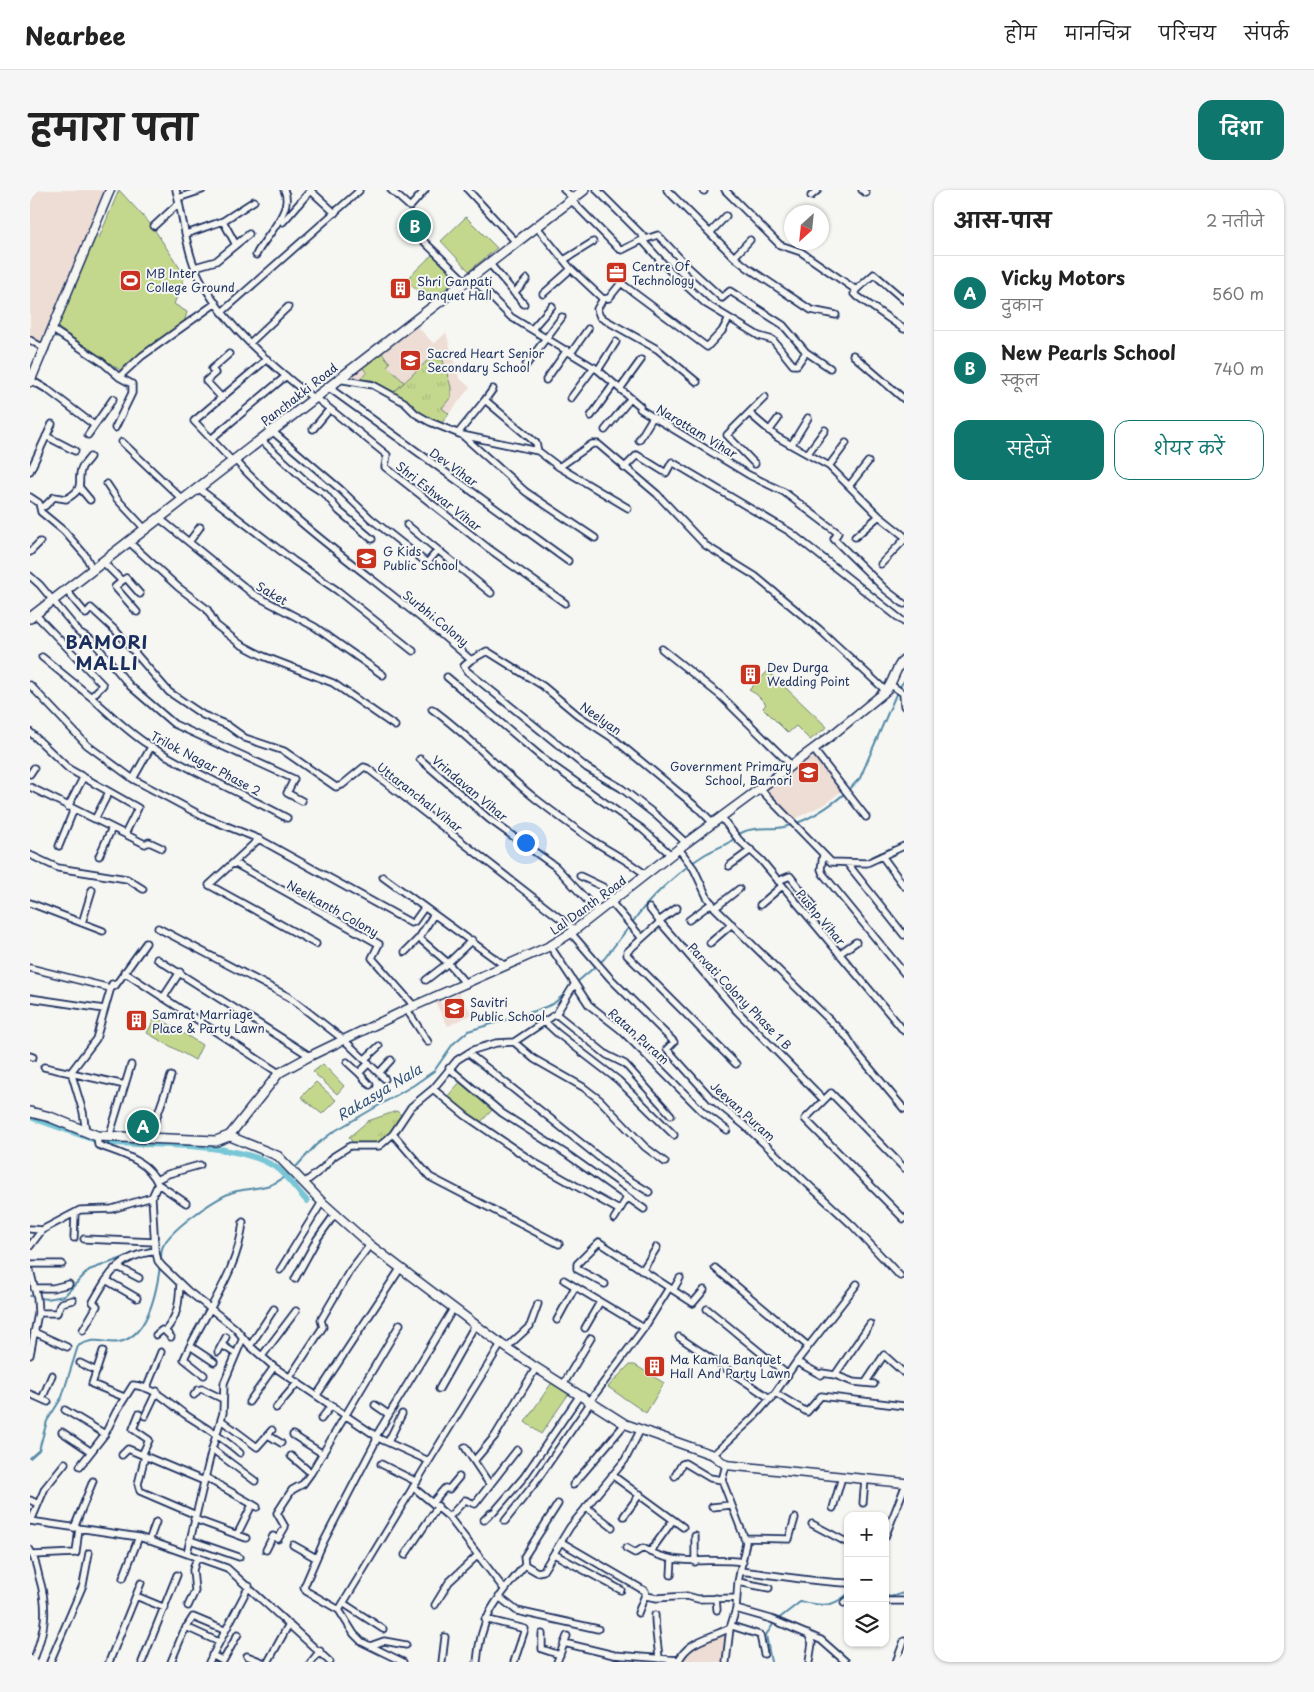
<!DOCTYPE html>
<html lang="hi">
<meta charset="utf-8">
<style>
body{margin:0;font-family:"Playpen Sans","Playpen Sans Deva",sans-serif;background:#f6f6f6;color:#222}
.controls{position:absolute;right:15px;bottom:15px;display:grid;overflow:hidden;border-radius:10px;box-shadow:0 1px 4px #0004}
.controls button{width:45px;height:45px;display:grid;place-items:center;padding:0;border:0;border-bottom:1px solid #e0e0e0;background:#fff;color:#222;font:25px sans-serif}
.compass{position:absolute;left:754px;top:15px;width:45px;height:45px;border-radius:50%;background:#fff;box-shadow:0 1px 4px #0004;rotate:207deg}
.you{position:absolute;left:495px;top:652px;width:18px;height:18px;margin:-12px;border:4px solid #fff;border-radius:50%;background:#1a73e8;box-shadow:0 0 0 8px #1a73e833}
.badge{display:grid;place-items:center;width:32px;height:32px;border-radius:50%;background:#0f766e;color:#fff;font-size:16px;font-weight:700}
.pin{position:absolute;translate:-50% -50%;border:2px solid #fff;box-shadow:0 1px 5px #0006}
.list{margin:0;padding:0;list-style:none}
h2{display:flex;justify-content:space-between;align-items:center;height:65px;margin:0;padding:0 20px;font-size:21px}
h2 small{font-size:16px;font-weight:400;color:#767676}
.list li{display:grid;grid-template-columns:32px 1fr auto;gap:15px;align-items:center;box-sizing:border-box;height:75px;padding:0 20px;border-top:1px solid #e0e0e0}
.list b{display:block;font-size:19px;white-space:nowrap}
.list p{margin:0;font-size:16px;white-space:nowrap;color:#767676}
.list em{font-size:16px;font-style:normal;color:#767676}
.actions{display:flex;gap:10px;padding:15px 20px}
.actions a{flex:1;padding:11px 0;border:1px solid #0f766e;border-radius:15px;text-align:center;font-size:18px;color:#0f766e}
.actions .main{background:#0f766e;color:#fff}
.icon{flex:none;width:28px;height:28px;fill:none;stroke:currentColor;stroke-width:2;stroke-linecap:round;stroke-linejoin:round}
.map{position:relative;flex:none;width:874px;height:1472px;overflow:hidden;border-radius:15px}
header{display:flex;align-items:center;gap:30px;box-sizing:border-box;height:70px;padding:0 25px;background:#fff;border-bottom:1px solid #e0e0e0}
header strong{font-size:24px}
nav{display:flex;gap:28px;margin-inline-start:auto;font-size:18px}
.intro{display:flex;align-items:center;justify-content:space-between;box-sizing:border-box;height:120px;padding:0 30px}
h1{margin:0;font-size:35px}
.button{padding:12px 22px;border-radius:15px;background:#0f766e;color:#fff;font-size:18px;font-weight:700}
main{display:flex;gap:30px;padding:0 30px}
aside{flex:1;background:#fff;border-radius:15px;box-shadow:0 1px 4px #0004}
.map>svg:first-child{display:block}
</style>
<header>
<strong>Nearbee</strong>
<nav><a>होम</a><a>मानचित्र</a><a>परिचय</a><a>संपर्क</a></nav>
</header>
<div class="intro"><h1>हमारा पता</h1><a class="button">दिशा</a></div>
<main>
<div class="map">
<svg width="874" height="1472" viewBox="0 0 874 1472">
<defs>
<pattern id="park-tufts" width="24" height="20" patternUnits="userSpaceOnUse" patternTransform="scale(1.25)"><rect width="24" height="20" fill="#c4d88d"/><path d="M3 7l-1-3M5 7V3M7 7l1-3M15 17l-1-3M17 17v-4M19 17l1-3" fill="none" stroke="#a8ba7c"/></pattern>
</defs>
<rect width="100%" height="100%" fill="#f6f6f2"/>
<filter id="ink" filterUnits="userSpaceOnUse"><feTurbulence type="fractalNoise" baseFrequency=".02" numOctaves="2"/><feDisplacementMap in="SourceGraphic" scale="10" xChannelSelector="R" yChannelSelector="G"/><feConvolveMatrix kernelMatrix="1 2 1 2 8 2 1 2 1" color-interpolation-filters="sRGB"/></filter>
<g filter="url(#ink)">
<path fill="#edddd4" d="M0 0H74L12 154 0 148Z
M379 20 400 41 390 51 369 32Z
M385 134 404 154 416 143 429 188 440 197 411 234 386 221 377 210 342 190 320 188V184Z
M784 564 811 601 797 613 762 630 735 601Z
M429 803 442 824 418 836 405 812 409 810 412 814Z
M699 1444 695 1472H653L660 1458Z"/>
<path fill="#c4d88d" stroke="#708476" d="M89 0 122 36 155 86 144 114 157 122 154 133 90 180 27 137 65 47 69 48Z
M436 27 467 58 439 81 411 51Z
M404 63 429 88 399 112 376 90Z
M351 162 360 173 357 176 374 192 364 202 342 190 329 189 337 183 332 177Z
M738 481 797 537 780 550 766 536 758 543 733 518 736 514 726 504 719 500Z
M126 826 172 855 165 870 117 843Z
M293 874 314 896 307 904 283 882Z
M431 891 463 919 450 933 417 907Z
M286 892 306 910 292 924 271 907Z
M599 1175H605L634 1193 616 1223 578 1197Z
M523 1191 540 1202 511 1244 495 1232Z"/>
<path fill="url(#park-tufts)" stroke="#708476" d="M411 164 421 197V207L412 218 419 224 411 234C392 227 381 212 364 202L399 169Z
M367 921 372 926 364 939 348 954 323 953 319 947 338 931Z"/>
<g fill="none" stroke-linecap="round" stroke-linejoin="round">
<path stroke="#538aa6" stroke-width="2" d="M869 498 874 491
M602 733C617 710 650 680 674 665 682 660 692 657 701 651 705 649 708 644 713 642 726 636 741 640 754 637 781 631 812 609 830 588L867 502
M546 793 574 769 599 737
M264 979 286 955 303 942 384 895 404 881 423 854 438 841 505 821 523 814 537 802
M131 1071C131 1066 131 1060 133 1056 142 1038 189 1005 207 1001 231 996 241 1000 260 982
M0 1106 17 1109 34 1106 59 1080 121 1058
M0 1268 9 1260 17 1231 32 1207 48 1156C70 1144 77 1157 93 1151 119 1142 127 1099 130 1076
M855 1405 860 1407 874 1403
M747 1430 770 1412C794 1415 799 1419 818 1404
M741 1472 736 1445 744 1433"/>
<path stroke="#78c6d6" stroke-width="6" d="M0 927 62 949 81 953C126 955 212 952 248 979 258 988 268 1001 277 1011"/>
<defs>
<path id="minor" d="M146 0C153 26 155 54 165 78 187 129 240 175 283 208
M280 0 305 23
M361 0 380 17 395 0
M438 0 486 52
M534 0 543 8
M567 0 616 49 628 45 658 77 692 108 700 101 753 135 776 162 800 178
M637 0 704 67 718 78 781 120 806 125
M673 0 674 1
M695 0 750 55 771 62 826 100 844 84 874 110
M832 0 836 3
M781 6 788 0
M148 8 172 0
M541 10 589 59 592 60 612 50 639 80 676 114 729 146 743 150 763 175H767L776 162
M193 31 205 53
M253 32 281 0
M124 36 149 13
M506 36 541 79 573 109 579 108 591 93 677 157 692 141 699 128
M379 37 435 91
M680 43 696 26
M156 44 193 31 224 11
M226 65C233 49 265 20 254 0
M704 67 720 50
M534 70 563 52
M459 73 494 114
M165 77 186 71 219 44
M441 87 481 127 568 180 610 216V219L719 285 754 302 808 343 804 349 856 400 874 414
M826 100 824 104 874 139
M484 103 497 89
M513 104 541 79
M573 109 567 119 570 127 627 159 667 192
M192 122 329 1 328 0
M502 139 522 116
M23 140 72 172 89 187 112 166 186 113
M0 150 15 159
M221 152 258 117
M541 163 558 139
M823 165 874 209
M496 175 532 127
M568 180 586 152
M308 189 343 195 374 212 386 224 400 232 432 245 508 261 529 277 598 318
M1 190 18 200 64 235
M516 190 537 160
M298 197 538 371
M590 199 611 170
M285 207 357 265 355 277 458 358 535 413
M192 208 176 191 185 183 182 179 199 164
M541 208 564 177
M455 210 463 199
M719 223 747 247 799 276 849 326 874 346
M561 226 584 194
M85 238 102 203V194L89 187
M283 239 299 220
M575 240 601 208
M242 241 310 299 340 328 397 373 408 360
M739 241 748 229
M429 242 455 210 506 253 508 261
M58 245 83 209
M432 245 496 302 565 348
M16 246 45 261
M181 249 256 186
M230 249 278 293 295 304 309 321 342 349
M609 250 623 227
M92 252 153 310
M762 254 778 228
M778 263 795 240
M204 269C274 345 364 401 441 470L434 476 437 481 557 578 591 598 627 626 656 653
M202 271 164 231 237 169
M725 274 697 245 735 207
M799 276 816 253
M529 277 562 254H568L627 304 675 355 725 386 789 439 856 501
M594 278 607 265 636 283 642 272 760 342 874 432
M0 281 22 234
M77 294 87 309 115 339
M819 296 838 272
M50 298 60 310
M168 298 264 371 308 401 383 461
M0 307 9 313 11 322 34 341 55 365 63 380
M11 317 15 316 24 307 36 309C58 297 45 292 52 277 54 274 58 270 60 267
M129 328 223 404 285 437 353 485
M377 335 461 403
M825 347 849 326
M99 352 148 397 177 419 186 435 210 454 233 466 303 493 365 536
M159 352 170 337
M0 362 10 352
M73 372 92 391 85 397 107 422
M851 374 874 350
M0 386 10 395 49 442 62 450 100 496 144 534 264 589 257 603 272 611
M92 391 96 388 110 404
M36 400 56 424 61 418 86 441 139 502 173 525 197 535 215 548 254 561 306 597 312 595 334 577 337 578 545 740
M5 424 73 495 61 507C79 523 97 541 117 554 161 582 211 603 257 628
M632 459 691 506 761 575
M12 467 61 507
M441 470 457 461 513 496 549 526 584 549 669 619 683 633
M417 487 516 571 612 639 641 665
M0 495 57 555 103 589 174 627 229 649 381 733 384 732 394 718
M861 495 874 504
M873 504 874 516
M402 519C440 546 470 581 506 609 524 623 543 637 562 650 580 662 599 671 616 685
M0 542 39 579 108 618 95 644
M783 559 836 627
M390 569 459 629 526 677 568 722
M0 584 4 578
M103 589 121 557
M0 597 115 654 119 652 132 658
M730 599 801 672 837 673 874 656
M38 617 53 588
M691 627 709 650 731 670 874 841
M65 629 79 602
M229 649 179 695 286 754
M29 656 44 619
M649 659 664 679 677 707 685 718 817 847 828 864 874 919
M0 665 28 678 97 689 113 699
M793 665 791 679 793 684 874 783
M69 666 82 638
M852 666 874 696
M204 673 349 754 342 768 384 816
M817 673 874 745
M699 676 721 660
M550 686 573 697 584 710
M353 687 475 776
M748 691 760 686 782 714
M581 712 611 747
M0 713 73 741
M730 715 752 696
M619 718 630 732
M685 718 709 699
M404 724 389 748 418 773 436 794
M659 730 682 713
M629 731 647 718
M52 733 62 700
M128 738 259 807 314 850 355 889
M541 743 580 788 644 852 637 859 682 909 714 935 823 1036 870 1086
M680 753 702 734
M520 756 559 815 591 840 673 922 697 940
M375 762 389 748
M809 764 826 752
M127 769 280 866
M0 778 80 798
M94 782 249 883
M396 790 418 773 442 750
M0 808 74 819
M133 808 150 782
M377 820 398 852
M526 824 577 865 595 874 641 925
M514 831 527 843 588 890 644 945
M484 852 504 869 553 897 570 910 615 957 635 972
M438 863 590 984 619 1002
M0 866 3 867
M335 869 349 856
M317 872 329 883 339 873
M706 874 597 765V762L630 732 706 820 793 909
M14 877 95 895
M419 878 472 923 538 965 614 1019
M329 883 340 895
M349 883 361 870
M403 899 436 926 505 973 589 1020
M56 942 53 922 41 882 66 849 82 794 85 796 116 753
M363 944 400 987 529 1054
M67 946 68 955C91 964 117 969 128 994L122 1007 125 1059 128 1071 132 1076 158 1101 205 1138 220 1156 244 1177 346 1246V1251L293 1353 274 1397 276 1401 309 1420 324 1444 332 1452 373 1472
M79 947 101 875
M119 949 141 886
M874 978 801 903 775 929 874 1029
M126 990 138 984 170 975
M274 993 292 979 304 966 320 956H349L353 953 363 944 381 917 403 899 427 870 443 860 466 853 484 852 526 824 544 795
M128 994 156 1013
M584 1029 597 1008
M0 1039 12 1040
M44 1048 45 1024
M54 1049 125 1052
M0 1056 12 1040 50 1020 82 1019 122 1007
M0 1074H32
M685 1078 778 1156
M84 1079 90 1078 109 1088
M0 1080 7 1108 8 1123 0 1165
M250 1080 292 1012
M612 1081 627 1057
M265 1089 287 1049 305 1024
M76 1090 107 1108
M534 1090 614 1138
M575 1094 547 1079V1074L569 1052 663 1113 674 1100
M4 1098H23L39 1094
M643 1100 650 1088
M677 1119 758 1185
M8 1123H27L31 1113 43 1110
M527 1130 545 1097
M555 1138 570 1112
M53 1140 67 1116 63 1112C80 1082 89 1066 126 1061
M135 1141 141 1147
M4 1142 37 1157
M126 1145 132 1140 135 1141C148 1126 149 1113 150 1094
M649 1147 741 1209
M192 1155 206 1164
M160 1156 184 1172
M220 1156 244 1119
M476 1158 500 1136 508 1114
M73 1161 62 1194 94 1207
M188 1162 196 1147
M232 1166 266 1121
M767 1172 791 1185 792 1183 805 1185 823 1192 844 1194
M50 1173 66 1181
M174 1185 154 1169C174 1123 208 1083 213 1032
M805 1185 840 1134
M260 1187 293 1137 291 1130 319 1082 340 1055
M836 1192 854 1165 874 1183
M533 1195 561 1148
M117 1197 131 1162
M409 1199 445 1135
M745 1203 777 1222 791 1206 874 1216
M0 1204 18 1212
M164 1205 168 1200 172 1199 193 1209
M287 1205 370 1079
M12 1209 22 1185
M560 1211 614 1138 639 1098
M219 1212 244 1177
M345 1215 358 1224
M246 1218 268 1192
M35 1220 75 1244
M109 1224 103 1239 119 1250 112 1265
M115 1226 127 1201
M291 1229 302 1215
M191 1230 227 1257 242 1240
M32 1242 60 1261
M238 1245 251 1253
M263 1245 293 1264
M346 1246 423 1119
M348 1248 399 1271 471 1154
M358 1252 372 1224
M435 1257 444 1271 465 1246 506 1178
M182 1259 225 1291
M92 1265 98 1259 174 1291
M683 1265 723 1228 745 1203 767 1171 827 1094
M115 1266 108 1294 110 1301 166 1325
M261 1266 281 1283
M444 1271 460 1295
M351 1274 387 1292
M50 1276 75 1244 86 1222 103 1195C127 1198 137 1212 156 1225 176 1238 192 1247 210 1263
M582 1285 653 1337
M645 1286 652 1274 655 1273 680 1288 692 1290
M175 1287 227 1317
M543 1295 595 1234
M383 1297 419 1327 474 1399
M0 1310 8 1314
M403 1312 415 1298 419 1299 429 1287
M833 1313 835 1289
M528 1314 494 1367 495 1375 507 1382 513 1381 540 1337 595 1270 611 1239
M556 1317 582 1337
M682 1317 701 1315
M803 1318 812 1287
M594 1326 610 1304
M419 1327 435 1310 445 1314 487 1260
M164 1329 216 1348
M454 1330 461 1323 464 1322 494 1287 550 1205
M0 1331 109 1347 197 1378 300 1472
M1 1331 15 1298 35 1273
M475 1331 505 1293 561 1212
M782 1334 818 1353
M44 1338 63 1291
M207 1345 222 1315
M855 1347 874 1299
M714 1348 759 1349 765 1328
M160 1350 209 1367
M119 1351 126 1332
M531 1352 615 1401 616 1406 627 1408 657 1406 668 1409 706 1408
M263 1355 286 1368
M596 1358 605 1363 613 1358C646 1378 677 1367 713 1372
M0 1360C5 1368 7 1378 9 1387 19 1420 15 1440 3 1472
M236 1360 243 1346 248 1349 255 1337 247 1323 262 1300 273 1294 281 1283 370 1134
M620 1362 643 1330
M157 1363 182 1259 193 1223 194 1193 213 1148
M524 1364 591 1400
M3 1365 46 1363 49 1338
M375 1365 408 1316
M665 1372V1346
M710 1381C747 1385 781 1392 818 1393
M641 1385 642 1369
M93 1388 109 1347
M708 1392 739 1398
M106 1406 135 1418
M469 1407 487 1421 568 1439
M686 1408 687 1420
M855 1411H874
M313 1413 353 1439
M814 1413 818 1410
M405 1415 419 1392 448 1365
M158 1416 165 1401 163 1380 167 1367
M706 1419 741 1429 791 1450 816 1472
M309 1420 399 1271
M608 1423 615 1405
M625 1425C625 1441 628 1454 629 1469
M455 1429 495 1439 484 1472
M702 1436 730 1445 734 1464
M156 1437 189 1452
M512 1444V1459L530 1465
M778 1444 782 1453 779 1472
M534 1453 584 1465 649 1470
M340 1456 354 1451 376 1455
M182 1465 193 1471 208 1444
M217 1466 232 1472
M20 1472 53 1395 59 1363
M79 1472 111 1393
M112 1472 147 1385
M141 1472 153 1443 163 1427 194 1440
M179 1472 219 1396
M238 1472 259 1434
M281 1472 290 1461
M412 1472 415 1447
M447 1472C451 1425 466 1410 495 1375
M527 1472 537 1446
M648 1472C658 1450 679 1449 700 1438L706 1419 708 1392 716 1352 692 1290 696 1275
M696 1472 700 1438
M866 1472 874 1451"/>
<path id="tertiary" d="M0 192 80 0
M874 469C865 478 864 491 856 501L801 546 656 653 541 743 520 756 384 816 280 866 249 883 199 946 248 966 292 1012 340 1055 471 1154 505 1177 595 1234 683 1265 696 1275 874 1293"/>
<path id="secondary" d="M0 428 554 0
M0 922 20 927 67 946 186 951 199 946"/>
</defs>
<use href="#minor" stroke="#1b2f5e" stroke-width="9"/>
<use href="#tertiary" stroke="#1b2f5e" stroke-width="11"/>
<use href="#secondary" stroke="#1b2f5e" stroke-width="12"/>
<use href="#minor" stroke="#f6f6f2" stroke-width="5.5"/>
<use href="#tertiary" stroke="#f6f6f2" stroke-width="8"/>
<use href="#secondary" stroke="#f6f6f2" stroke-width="9"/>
</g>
</g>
<defs>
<symbol id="office-square" viewBox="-11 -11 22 22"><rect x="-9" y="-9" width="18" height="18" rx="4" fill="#c8321e" stroke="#f6f6f2"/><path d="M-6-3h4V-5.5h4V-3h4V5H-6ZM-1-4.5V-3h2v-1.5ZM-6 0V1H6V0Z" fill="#fff"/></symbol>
<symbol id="stadium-square" viewBox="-11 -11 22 22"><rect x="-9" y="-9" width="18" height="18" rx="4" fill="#c8321e" stroke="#f6f6f2"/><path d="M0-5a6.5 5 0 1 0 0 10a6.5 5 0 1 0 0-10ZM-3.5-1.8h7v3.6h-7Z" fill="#fff"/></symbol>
<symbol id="building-square" viewBox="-11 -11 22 22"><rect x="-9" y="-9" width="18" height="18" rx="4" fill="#c8321e" stroke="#f6f6f2"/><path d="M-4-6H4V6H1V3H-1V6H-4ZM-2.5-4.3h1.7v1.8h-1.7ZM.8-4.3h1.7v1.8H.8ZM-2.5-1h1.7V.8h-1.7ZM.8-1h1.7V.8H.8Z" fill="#fff"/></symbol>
<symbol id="school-square" viewBox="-11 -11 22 22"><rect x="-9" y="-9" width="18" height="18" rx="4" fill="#c8321e" stroke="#f6f6f2"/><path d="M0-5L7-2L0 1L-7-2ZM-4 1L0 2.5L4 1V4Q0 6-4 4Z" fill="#fff"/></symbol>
</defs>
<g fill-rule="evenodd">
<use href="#office-square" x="574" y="70" width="25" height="25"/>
<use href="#stadium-square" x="88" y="78" width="25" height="25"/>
<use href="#building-square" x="358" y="86" width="25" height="25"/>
<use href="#school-square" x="368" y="158" width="25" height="25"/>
<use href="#school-square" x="324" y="356" width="25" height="25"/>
<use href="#building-square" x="708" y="472" width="25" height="25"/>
<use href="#school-square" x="766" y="570" width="25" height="25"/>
<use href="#school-square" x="412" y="806" width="25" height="25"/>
<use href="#building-square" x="94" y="818" width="25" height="25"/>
<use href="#building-square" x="612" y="1164" width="25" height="25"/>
</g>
<g text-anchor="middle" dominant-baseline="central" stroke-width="4" stroke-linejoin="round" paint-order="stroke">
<g font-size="12" fill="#1b2f5e" stroke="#f6f6f2" text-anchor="start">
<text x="602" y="76">Centre Of<tspan x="602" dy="14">Technology</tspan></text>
<text x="116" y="83">MB Inter<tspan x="116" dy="14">College Ground</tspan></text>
<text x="387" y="91">Shri Ganpati<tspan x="387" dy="14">Banquet Hall</tspan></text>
<text x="397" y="163">Sacred Heart Senior<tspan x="397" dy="14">Secondary School</tspan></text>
<text x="353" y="361">G Kids<tspan x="353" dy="14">Public School</tspan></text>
<text x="737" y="477">Dev Durga<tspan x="737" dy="14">Wedding Point</tspan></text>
<text x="762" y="576" text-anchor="end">Government Primary<tspan x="762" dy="14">School, Bamori</tspan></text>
<text x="440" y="812">Savitri<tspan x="440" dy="14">Public School</tspan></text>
<text x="122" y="824">Samrat Marriage<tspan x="122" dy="14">Place &amp; Party Lawn</tspan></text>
<text x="640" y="1169">Ma Kamla Banquet<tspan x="640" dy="14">Hall And Party Lawn</tspan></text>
</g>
<g font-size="12" fill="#1b2f5e" stroke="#f6f6f2">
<text transform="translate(269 204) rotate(-38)">Panchakki Road</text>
<text transform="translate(667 241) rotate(31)">Narottam Vihar</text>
<text transform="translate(424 277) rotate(36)">Dev Vihar</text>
<text transform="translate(409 306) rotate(38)">Shri Eshwar Vihar</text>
<text transform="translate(242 403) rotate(30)">Saket</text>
<text transform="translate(406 428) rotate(39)">Surbhi Colony</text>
<text transform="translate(571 528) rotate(35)">Neelyan</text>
<text transform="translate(176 573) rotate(28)">Trilok Nagar Phase 2</text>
<text transform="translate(440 598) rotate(40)">Vrindavan Vihar</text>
<text transform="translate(390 607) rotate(38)">Uttaranchal Vihar</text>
<text transform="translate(558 715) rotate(-36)">Lal Danth Road</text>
<text transform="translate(303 718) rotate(29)">Neelkanth Colony</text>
<text transform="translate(791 727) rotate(50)">Pushp Vihar</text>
<text transform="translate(710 806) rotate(46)">Parvati Colony Phase 1 B</text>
<text transform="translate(609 846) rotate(42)">Ratan Puram</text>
<text transform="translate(713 921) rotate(42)">Jeevan Puram</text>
</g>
<g font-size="14" font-style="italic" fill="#32557c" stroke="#f6f6f2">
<text transform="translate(349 902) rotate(-31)">Rakasya Nala</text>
</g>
<g font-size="18" font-weight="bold" letter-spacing="1" fill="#1b2f5e" stroke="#f6f6f2">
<text x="77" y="451">BAMORI<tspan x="77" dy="21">MALLI</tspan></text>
</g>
</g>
</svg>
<div class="controls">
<button>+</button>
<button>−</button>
<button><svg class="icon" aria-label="layers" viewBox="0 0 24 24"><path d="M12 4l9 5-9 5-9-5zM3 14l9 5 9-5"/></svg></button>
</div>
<svg class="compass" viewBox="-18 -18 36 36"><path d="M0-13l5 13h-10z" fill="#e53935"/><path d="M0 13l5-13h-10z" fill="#767676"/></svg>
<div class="you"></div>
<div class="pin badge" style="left:113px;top:936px">A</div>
<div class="pin badge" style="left:385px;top:36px">B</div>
</div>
<aside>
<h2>आस-पास<small>2 नतीजे</small></h2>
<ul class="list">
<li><span class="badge">A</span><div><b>Vicky Motors</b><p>दुकान</p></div><em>560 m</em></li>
<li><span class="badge">B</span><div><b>New Pearls School</b><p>स्कूल</p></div><em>740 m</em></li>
</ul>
<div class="actions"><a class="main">सहेजें</a><a>शेयर करें</a></div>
</aside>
</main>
